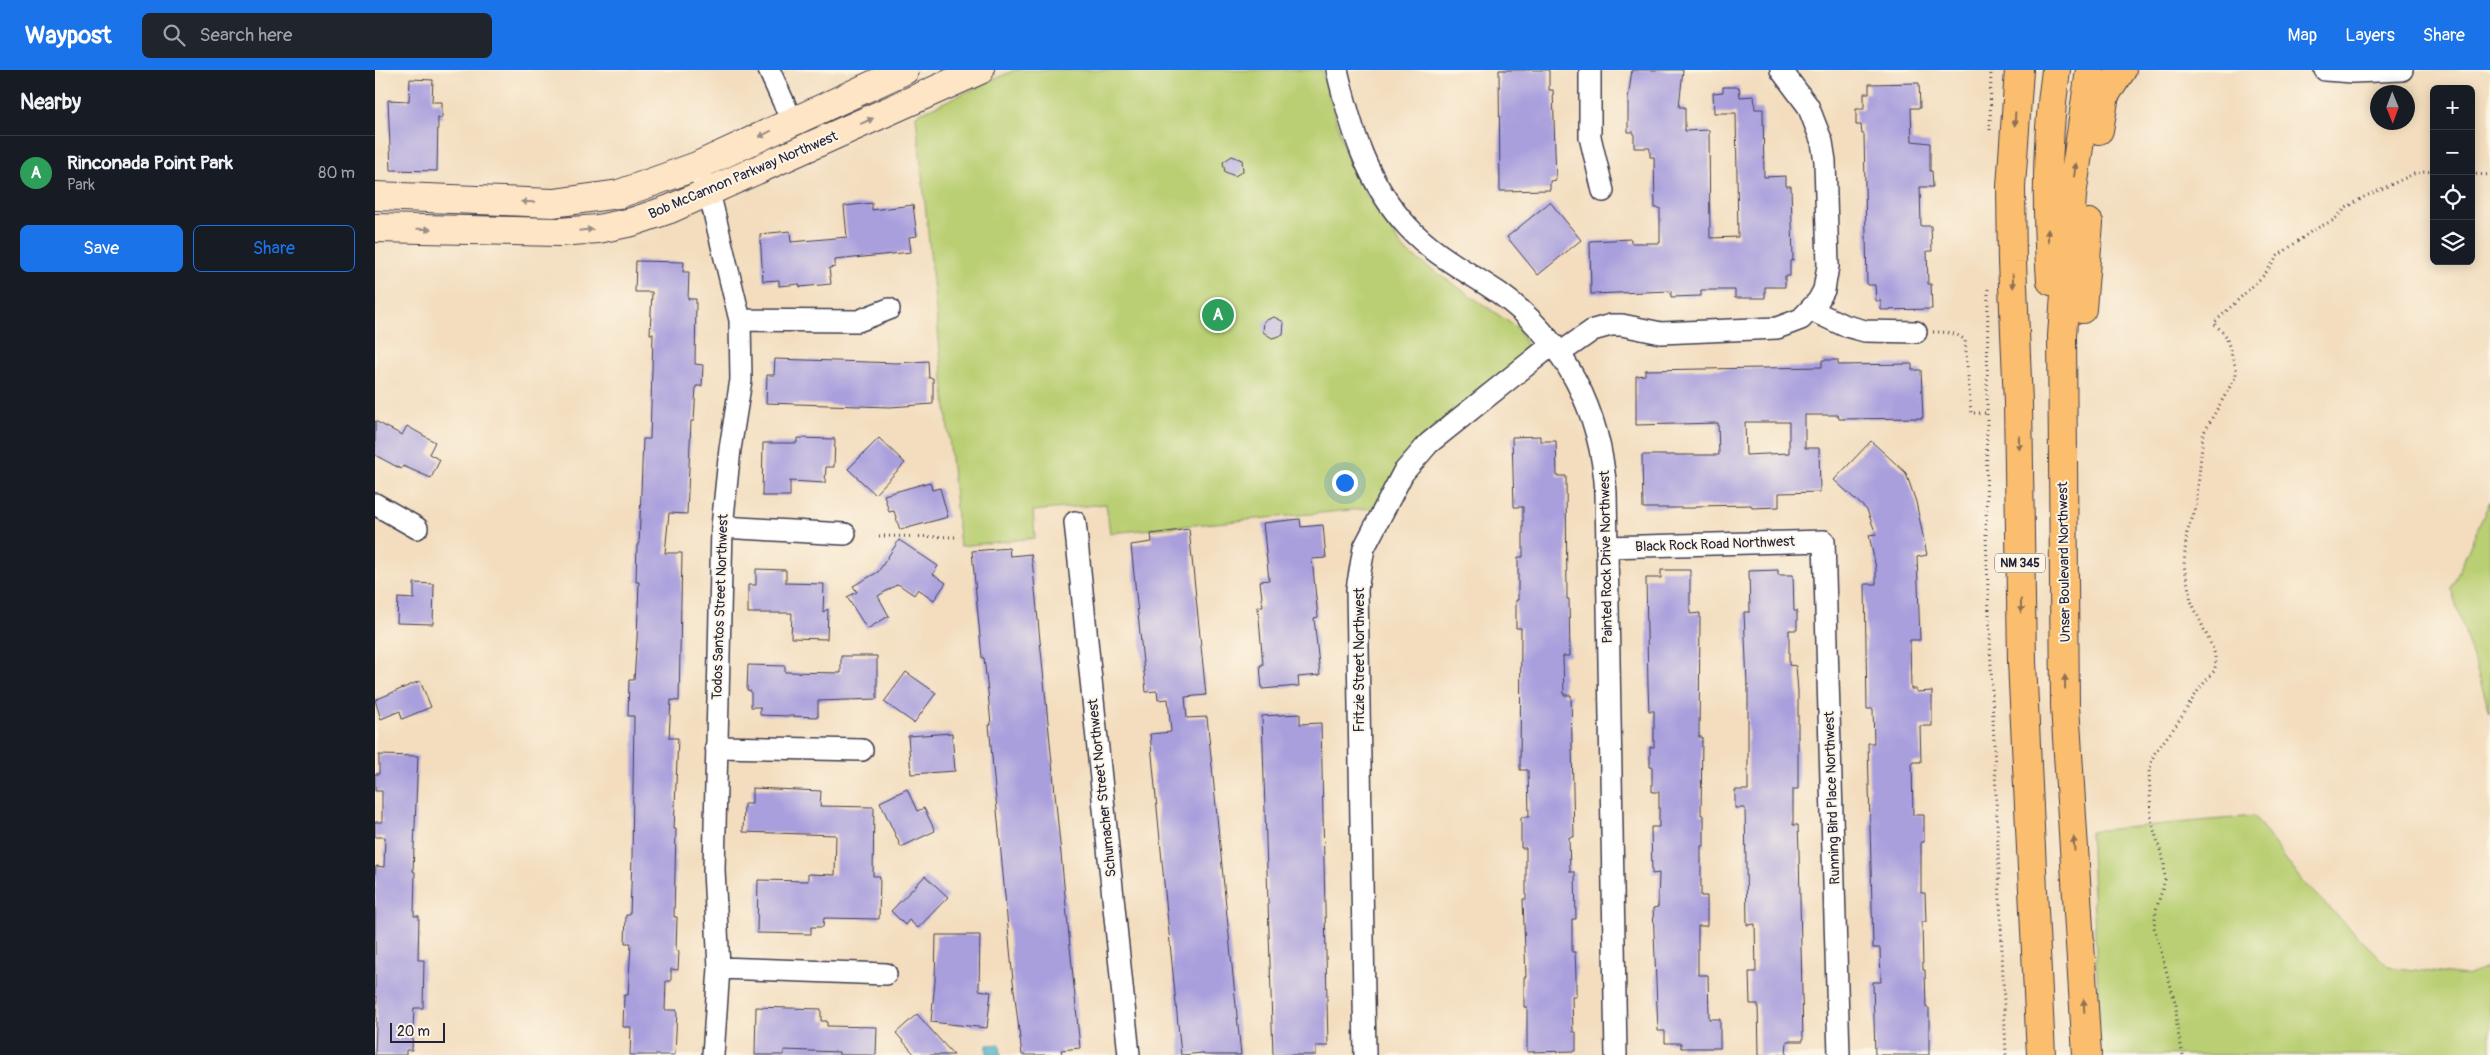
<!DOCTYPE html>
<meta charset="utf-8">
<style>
body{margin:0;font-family:Pangolin,sans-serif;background:#20242c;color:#f1f3f6}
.controls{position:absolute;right:15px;top:15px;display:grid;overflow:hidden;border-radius:8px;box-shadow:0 2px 12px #0003}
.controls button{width:45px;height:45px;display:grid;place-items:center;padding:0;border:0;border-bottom:1px solid #363941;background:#171b24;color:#f1f3f6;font:25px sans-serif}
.compass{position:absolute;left:1995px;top:15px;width:45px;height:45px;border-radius:50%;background:#171b24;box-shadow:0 2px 12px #0003;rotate:179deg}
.scale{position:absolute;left:15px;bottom:12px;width:55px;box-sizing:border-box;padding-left:5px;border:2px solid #22223b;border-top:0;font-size:14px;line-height:18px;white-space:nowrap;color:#22223b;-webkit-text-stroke:4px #fcf5e5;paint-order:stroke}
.you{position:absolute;left:969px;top:412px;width:18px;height:18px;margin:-12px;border:4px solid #fff;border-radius:50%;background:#1a73e8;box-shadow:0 0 0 8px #1a73e833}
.badge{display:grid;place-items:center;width:32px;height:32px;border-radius:50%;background:#1a73e8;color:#fff;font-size:16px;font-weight:700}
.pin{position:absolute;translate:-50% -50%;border:2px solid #fff;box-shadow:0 1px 5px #0006}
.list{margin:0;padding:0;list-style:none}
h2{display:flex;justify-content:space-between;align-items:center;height:65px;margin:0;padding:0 20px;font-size:21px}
h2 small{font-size:16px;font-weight:400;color:#9ea1a6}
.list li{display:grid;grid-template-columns:32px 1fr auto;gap:15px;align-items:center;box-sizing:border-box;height:75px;padding:0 20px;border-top:1px solid #363941}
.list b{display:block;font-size:19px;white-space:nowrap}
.list p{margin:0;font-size:16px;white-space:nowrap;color:#9ea1a6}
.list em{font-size:16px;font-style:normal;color:#9ea1a6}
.actions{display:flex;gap:10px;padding:15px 20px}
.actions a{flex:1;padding:11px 0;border:1px solid #1a73e8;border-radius:8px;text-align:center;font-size:18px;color:#1a73e8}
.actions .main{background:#1a73e8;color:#fff}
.icon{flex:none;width:28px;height:28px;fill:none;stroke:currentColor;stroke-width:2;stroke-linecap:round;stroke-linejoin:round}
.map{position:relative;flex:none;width:2115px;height:985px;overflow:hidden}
header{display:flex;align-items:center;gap:30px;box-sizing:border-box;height:70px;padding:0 25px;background:#1a73e8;color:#fff}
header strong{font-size:24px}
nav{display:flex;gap:28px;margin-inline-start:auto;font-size:18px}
.search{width:350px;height:45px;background:#20242c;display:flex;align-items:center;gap:12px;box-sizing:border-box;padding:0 18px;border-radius:8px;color:#9ea1a6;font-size:19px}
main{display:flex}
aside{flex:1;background:#171b24}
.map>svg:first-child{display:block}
</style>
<header>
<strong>Waypost</strong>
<div class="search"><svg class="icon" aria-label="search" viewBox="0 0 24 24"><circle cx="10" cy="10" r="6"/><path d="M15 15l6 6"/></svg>Search here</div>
<nav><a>Map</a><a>Layers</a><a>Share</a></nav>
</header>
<main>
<aside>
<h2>Nearby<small></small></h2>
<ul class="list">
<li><span class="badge" style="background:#2e9e5b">A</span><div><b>Rinconada Point Park</b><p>Park</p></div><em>80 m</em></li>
</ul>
<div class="actions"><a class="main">Save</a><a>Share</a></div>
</aside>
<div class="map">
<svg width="2115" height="985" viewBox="0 0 2115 985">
<rect width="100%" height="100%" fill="#fcf5e5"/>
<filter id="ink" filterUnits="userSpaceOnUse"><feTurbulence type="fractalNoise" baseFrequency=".02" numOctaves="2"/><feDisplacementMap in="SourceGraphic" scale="10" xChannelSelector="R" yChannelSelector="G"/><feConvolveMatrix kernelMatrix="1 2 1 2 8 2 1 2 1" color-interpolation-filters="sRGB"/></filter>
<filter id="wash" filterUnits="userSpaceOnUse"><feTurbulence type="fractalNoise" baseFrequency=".0096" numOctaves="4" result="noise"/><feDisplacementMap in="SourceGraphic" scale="20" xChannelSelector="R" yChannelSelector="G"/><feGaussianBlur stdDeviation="1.12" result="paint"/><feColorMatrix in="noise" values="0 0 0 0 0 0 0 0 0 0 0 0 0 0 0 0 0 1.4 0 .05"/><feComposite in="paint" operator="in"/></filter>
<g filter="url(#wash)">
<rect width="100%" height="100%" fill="#f3ddbe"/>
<path fill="#bacf73" stroke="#6e7857" d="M640 0H947L972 87 992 126 1030 181 1144 259 1155 284 1028 393 998 438 735 463 731 434 658 441 660 468 585 476 541 45Z
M2115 431V642L2076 519Z
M1879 746 1926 810 2014 897 2091 906 2115 897V985H1726L1715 761Z"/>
<path fill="#45b0c4" stroke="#346980" d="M625 974 626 985H612V975Z"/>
<g id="blocks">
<path fill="#a99fdd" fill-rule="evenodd" d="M1124 0H1174V20H1178L1181 110 1175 111V120L1125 121Z
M1257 0H1308L1304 37H1310V61L1334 60 1335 168 1363 167 1361 43H1339L1338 23 1348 22V17H1364L1365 27 1379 26 1380 39H1388L1389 107 1411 106V116H1416L1418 190 1415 191V206H1410V217H1390V228H1360V220H1326V226L1296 227V221L1216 224 1215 171 1256 169V173H1285V138H1280L1279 87H1275V78H1259V62H1253V29Z
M35 9 58 10 57 32H67V48H63L62 101 16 100 13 30 34 31Z
M1544 13 1545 38H1536L1537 71 1555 73V101H1557L1558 117H1545L1546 156H1556L1557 181H1552L1553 214H1556L1557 239 1506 240V231H1501L1500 215H1492L1489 64H1487L1486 55H1481V39H1489V23H1494V14Z
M857 86 867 90 868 101 860 106 850 102 848 92Z
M1175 132 1206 170 1163 205 1132 167Z
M497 133V140L538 135 542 166 534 167 536 182 460 190V197L454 198 456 214 425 217 424 214 404 216V210L388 211 385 164 415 161 416 172 472 167 469 136Z
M261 191 309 192 308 202H314L313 229H321L320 294 328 295 327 316H321L319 351H316L312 444 294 443 290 483H307L304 631 296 630 294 668H303L299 759H301L299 847H302L301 881H304L303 900 296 899V911H291L290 940H302L300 985H255L256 957H248L249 925H253L256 873H250L251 845H255L257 787 259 646H253L254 610H259L262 568 264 512H261L262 475H264L268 369H275L278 264H275L277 222H260Z
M899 247 909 252 908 265 897 268 888 262 889 251Z
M400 289 522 293 553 291 554 308H558V334L515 337 391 333 392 305H399Z
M1447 290H1463V295L1537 294V300H1546L1548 348 1464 349 1463 345H1430V378H1444L1445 422 1404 423V437L1377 438 1376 435 1321 436V438H1268L1267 385H1344L1343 353 1261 355V306L1270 305V300L1447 297ZM1370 352H1414V383L1371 385Z
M0 351 27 365 32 356 60 372 54 384 65 390 56 408 28 396 26 399 0 385Z
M1165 366V371H1181L1182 406H1191L1192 529H1194L1195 586H1188L1189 625H1196L1199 767H1194L1195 802H1200L1201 849H1197V882H1200L1201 907V927H1197L1198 962H1201V981L1152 982V937H1149V907H1151L1148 829H1151V778H1146V747H1154L1153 700H1145L1146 558H1141V530H1143V487H1148V437H1139L1137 367Z
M422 368 460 369 459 397H451L450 413 415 411V426H387L388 373H422Z
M504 368 530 393 500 424 473 399Z
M1496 371 1531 403 1541 432 1552 485 1542 487 1545 570H1535L1536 619H1541L1542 622 1557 621V656H1545L1546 692H1537L1538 745H1549V772H1546V823H1550L1551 852H1547L1548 900H1550L1551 938H1554V985H1500L1498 912H1506L1505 878H1498L1493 673H1499L1498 639H1492L1490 514H1501V498L1494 465 1501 464 1492 440 1459 410Z
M555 412 557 420 565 418 573 447 525 460 519 441 514 442 509 425Z
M925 449 926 457 948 455 951 488 937 489 943 547 939 548 945 605 923 607 924 616 887 619 885 595H888L883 537H888L885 511 894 510 888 453Z
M814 459 831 625 810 627 812 648 832 647 866 985H829L828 983 806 985 789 812 775 664 796 662 793 629 783 630 782 621 771 622 756 475 777 472 776 464Z
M524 470 563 496 558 504 571 513 559 530 543 519 539 525 523 514 503 526 514 546 492 559 472 527 482 522 478 516 503 502Z
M634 478 635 486 656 484 658 499 705 978 686 980 687 985H647L638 911 614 655H616L613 622 609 588H607L597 481Z
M381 499 411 500V513L449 514 448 542 453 539 452 569 416 568 417 543H373V515H381Z
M1286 500H1315V544L1325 543 1324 667H1327L1326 745H1329V776H1326V826H1332V856H1323V905H1333L1334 949H1345V978H1306V973H1290V961H1283L1278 838 1283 837 1284 803 1277 804 1276 757H1284V722H1277V697H1275V677H1279V641H1274L1273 616 1271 508H1286Z
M1403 500V505H1418L1419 541H1422V560H1414V595L1421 596 1423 621V719H1418V755H1423L1424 781 1428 971H1412L1411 985H1384L1383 934H1375L1374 902H1381L1380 854 1372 855 1370 738H1360V720H1373V615H1372L1369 542H1375L1374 501Z
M39 513 59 514 58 554 22 553 23 528 39 529Z
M466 586H502V629L443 631V647L385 645V637H376V621L372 620 373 595 410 596V602L466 603Z
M531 602 561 623 539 653 509 632Z
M45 611 56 637 27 649 25 641 6 649 0 630Z
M925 644V654L946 653 953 976H941V985H898L887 646Z
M577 663 580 701 536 704 533 666Z
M4 685 43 686 38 801 40 802 39 846H44L43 890H49L48 938H39L37 980H31V985H0L2 926H0V803L1 796 9 797 10 767H0V752H7V721H0V704H4Z
M377 718 446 721 445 736 499 737 498 806H505L504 849 449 848 448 857H436V864L382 863 383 810 433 811V804L460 805 461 765 368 762 369 734H377Z
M532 719 542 741 549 738 560 761 526 777 505 732Z
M550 806 573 827 543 858 534 850 530 855 516 841Z
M561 865H605L604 920 616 922 612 958 556 952 560 911Z
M381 937 446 939V951H452V956L502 957 501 985H464V982L409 980V985H380Z
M542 944 565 970 579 985H540L521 963Z"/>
</g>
</g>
<g filter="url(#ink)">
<use href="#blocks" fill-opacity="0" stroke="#413e4f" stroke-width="1"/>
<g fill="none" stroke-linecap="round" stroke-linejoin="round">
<defs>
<path id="street" d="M394 0 417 51
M962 0C976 58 991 112 1033 157 1060 186 1092 201 1124 223 1191 271 1226 342 1231 423L1241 985
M1215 0V67L1228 121
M1950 0 1978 2 2027 0
M327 108 334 122 365 250 366 310 355 379 347 457 339 800 344 898 338 985
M1436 240 1468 255 1490 261 1541 262
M365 250 483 251 514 239
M1185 283 1218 260 1236 255H1247L1286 263 1402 258 1426 249 1443 231 1449 220 1453 196 1450 91 1447 72 1433 36 1406 0
M0 434 42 458
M700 452 754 985
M347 457 470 464
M1232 477 1449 471 1464 985
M341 677 487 680
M344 898 511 904
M990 985 982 519 989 478 1028 403 1054 373 1178 274"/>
<path id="secondary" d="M0 126 179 133 244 124 322 96 530 0
M0 158 184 162 223 159 257 152 295 139 605 0"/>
<path id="primary" d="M1644 0 1636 117 1637 192 1643 333 1647 592 1666 985
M1724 60 1730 25 1747 0
M1676 211C1671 141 1671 70 1681 0
M1707 239 1714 153
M1712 985 1690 636 1687 266 1697 126 1715 0"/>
</defs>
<use href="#street" stroke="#413e4f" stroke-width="24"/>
<use href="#secondary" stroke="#413e4f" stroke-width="30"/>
<use href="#primary" stroke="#413e4f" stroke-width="30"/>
<path stroke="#413e4f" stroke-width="3" stroke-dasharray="1 4" stroke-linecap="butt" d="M1615 60 1616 0
M2096 104 2115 105
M1613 219 1611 466 1631 985
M1558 262C1571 262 1580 262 1590 270L1596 343H1612
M504 466 584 467
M1808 985 1802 958 1801 935 1779 857 1781 840 1790 810 1789 793 1776 750 1774 699 1779 684 1802 654 1824 619 1839 601 1841 594 1839 581 1816 531 1809 495 1810 481 1812 463 1821 438 1828 364 1861 306V299L1851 266 1839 253 1889 205 1903 186 1938 160 1959 150 1971 138 1989 127 2041 103 2059 101"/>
<use href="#street" stroke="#fff" stroke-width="21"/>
<use href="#secondary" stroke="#fde5c5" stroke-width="28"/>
<use href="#primary" stroke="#fbbe6e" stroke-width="28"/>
</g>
<defs><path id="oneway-solid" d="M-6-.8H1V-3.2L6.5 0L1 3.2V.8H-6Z" transform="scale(1.25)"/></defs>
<g fill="#8e7054">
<use href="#oneway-solid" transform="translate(1640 49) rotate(93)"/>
<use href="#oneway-solid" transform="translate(1700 100) rotate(-82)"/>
<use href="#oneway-solid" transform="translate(1673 166) rotate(-91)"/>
<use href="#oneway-solid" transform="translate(1638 211) rotate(87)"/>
<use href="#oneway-solid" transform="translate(1644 373) rotate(89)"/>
<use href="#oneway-solid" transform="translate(1646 536) rotate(89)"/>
<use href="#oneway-solid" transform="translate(1690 612) rotate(-91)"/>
<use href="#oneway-solid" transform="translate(1699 774) rotate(-94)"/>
<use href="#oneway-solid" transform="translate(1709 936) rotate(-93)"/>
</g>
<g fill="#9a8d87">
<use href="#oneway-solid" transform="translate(492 51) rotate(-24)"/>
<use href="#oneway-solid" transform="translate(390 64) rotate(154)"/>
<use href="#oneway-solid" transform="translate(153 132) rotate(-178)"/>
<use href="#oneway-solid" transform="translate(49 159) rotate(1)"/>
<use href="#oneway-solid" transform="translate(211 160) rotate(-6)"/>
</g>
</g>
<g text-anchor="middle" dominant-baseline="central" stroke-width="4" stroke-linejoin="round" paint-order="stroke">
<rect fill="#fcf5e5" stroke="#63616e" stroke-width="1" x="1620" y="483.5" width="50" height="19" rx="4"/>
<g font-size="12" font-weight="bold" fill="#22223b">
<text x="1645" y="493">NM 345</text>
</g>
<g font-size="14" fill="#22223b" stroke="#fcf5e5">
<text transform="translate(368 105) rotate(-23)">Bob McCannon Parkway Northwest</text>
<text transform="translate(1340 474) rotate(-2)">Black Rock Road Northwest</text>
<text transform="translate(1231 487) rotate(-91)">Painted Rock Drive Northwest</text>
<text transform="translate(1689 492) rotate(-91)">Unser Boulevard Northwest</text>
<text transform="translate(345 537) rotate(-88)">Todos Santos Street Northwest</text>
<text transform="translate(984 590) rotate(-90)">Fritzie Street Northwest</text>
<text transform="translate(727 718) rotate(-96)">Schumacher Street Northwest</text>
<text transform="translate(1457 728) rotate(-92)">Running Bird Place Northwest</text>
</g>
</g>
</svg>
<div class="controls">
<button>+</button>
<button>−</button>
<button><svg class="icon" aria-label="locate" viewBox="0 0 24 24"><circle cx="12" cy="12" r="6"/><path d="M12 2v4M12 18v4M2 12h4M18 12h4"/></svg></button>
<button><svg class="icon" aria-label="layers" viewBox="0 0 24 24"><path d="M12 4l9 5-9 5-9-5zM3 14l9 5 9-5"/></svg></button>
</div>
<svg class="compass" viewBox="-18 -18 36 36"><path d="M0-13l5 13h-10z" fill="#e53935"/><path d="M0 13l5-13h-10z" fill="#9ea1a6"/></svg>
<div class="scale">20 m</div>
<div class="you"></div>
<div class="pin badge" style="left:843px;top:245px;background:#2e9e5b">A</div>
</div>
</main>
